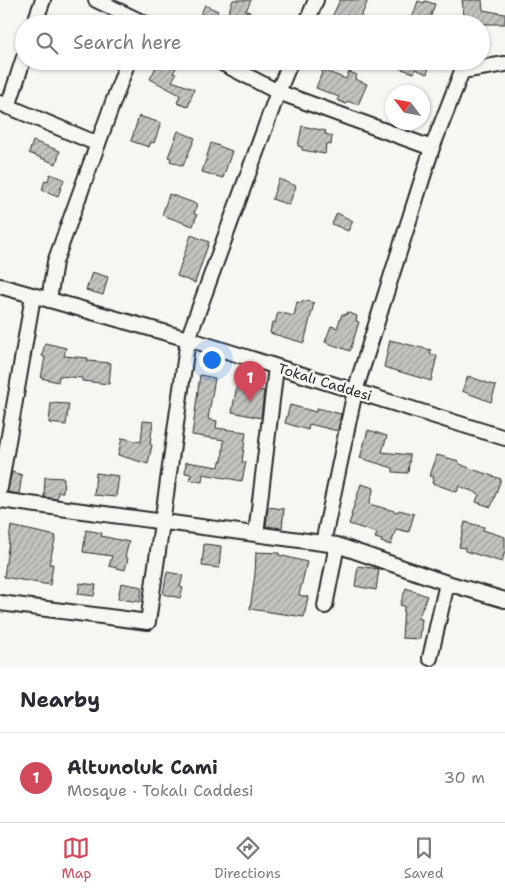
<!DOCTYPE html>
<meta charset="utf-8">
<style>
body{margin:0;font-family:"Shantell Sans",sans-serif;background:#f7f7f7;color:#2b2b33}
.compass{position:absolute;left:385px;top:85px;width:45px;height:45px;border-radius:50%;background:#fff;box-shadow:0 1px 4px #0004;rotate:302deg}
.you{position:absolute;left:211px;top:359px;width:18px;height:18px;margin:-12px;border:4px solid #fff;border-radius:50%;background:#1a73e8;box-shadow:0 0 0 8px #1a73e833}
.badge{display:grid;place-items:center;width:32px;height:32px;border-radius:50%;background:#d1495b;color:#fff;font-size:16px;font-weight:700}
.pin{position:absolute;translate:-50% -41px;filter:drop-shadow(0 1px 2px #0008)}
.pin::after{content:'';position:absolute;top:26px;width:18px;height:15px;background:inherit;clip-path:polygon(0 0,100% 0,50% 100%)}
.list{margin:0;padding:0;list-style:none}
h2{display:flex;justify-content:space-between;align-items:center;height:65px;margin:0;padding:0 20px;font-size:21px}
h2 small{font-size:16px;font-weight:400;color:#7c7c81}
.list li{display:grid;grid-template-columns:32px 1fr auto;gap:15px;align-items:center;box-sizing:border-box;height:90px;padding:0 20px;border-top:1px solid #e1e1e2}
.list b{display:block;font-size:19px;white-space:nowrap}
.list p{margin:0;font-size:16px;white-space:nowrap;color:#7c7c81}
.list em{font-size:16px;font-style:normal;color:#7c7c81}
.icon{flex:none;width:28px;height:28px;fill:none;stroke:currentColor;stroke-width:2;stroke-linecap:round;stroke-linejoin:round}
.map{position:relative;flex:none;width:505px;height:667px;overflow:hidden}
.search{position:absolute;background:#fff;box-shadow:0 1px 4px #0004;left:15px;right:15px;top:15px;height:55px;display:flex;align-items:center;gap:12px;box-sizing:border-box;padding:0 18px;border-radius:28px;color:#7c7c81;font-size:19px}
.sheet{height:155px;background:#fff}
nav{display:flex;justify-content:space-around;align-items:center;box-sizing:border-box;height:70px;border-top:1px solid #e1e1e2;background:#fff;font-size:14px;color:#7c7c81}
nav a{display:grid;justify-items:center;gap:2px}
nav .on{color:#d1495b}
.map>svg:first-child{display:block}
</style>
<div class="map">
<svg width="505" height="667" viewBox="0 0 505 667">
<defs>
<pattern id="building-hatch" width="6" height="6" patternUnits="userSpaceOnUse" patternTransform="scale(1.25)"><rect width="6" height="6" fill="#c3c3c0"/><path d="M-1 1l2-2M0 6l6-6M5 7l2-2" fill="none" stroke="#9f9f9c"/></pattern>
</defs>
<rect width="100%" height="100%" fill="#f6f6f2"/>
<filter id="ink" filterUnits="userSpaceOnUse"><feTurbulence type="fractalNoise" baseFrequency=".02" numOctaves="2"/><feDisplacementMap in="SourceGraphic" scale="10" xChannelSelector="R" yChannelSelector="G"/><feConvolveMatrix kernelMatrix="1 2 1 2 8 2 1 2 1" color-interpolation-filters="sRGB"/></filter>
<g filter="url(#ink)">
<path fill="url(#building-hatch)" stroke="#2b2b2b" d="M233 0H251L246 11 250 12 246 24H224Z
M340 0H368L358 24H336L330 21Z
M462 0H482L483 10 505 14V24H465Z
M418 1 424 3 425 1 435 4 428 24H410Z
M205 5 218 11 212 24H196Z
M159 61H163L176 68 173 73 176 74 172 81 194 89 188 107 177 103 180 95 150 79Z
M383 61H431L427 74 415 69 414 73 383 63Z
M323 70 346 79 349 72 357 75 355 79 367 84 358 105 347 101 346 104 337 100 339 97 316 88Z
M139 116 161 123 154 143 151 142 149 147 131 141Z
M302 126 326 131 325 134 332 136 331 145 326 144 325 154 302 150V147L298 146Z
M178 131 195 138 183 166 170 161 171 158 168 157Z
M33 141 60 151 56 164 29 153Z
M211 143 232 151 223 178 202 172Z
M50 174 64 179 58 196 42 190 45 180 48 181Z
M279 179 296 186 289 205 272 199Z
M169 194 197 204 194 214 197 215 193 226 162 215Z
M337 213 353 221 348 231 332 224Z
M191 235 209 242 195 283 177 276Z
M92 272 108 277 103 295 86 290Z
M303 300 314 303 304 343 270 333 272 322 275 323 278 312 294 316 297 302 302 303Z
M347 312 357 316 356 321 359 322 350 351 325 342 331 326 337 328 342 314 346 315Z
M390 340 431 350 430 354 437 356 431 381 384 367Z
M45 343 66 348 64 356 88 358 87 361 111 363 109 384 82 381V378L59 376 58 382 41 378 45 357 42 356Z
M200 375 215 378 208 419 217 421 216 428 246 432 242 462H246L242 481 203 474 202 482 190 480 191 474 185 473 186 462 219 467 220 461H222L224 440 192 435Z
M468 376 496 386 491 402 462 391Z
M237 385 264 391 261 418 232 412Z
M51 403 69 404 66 425 49 423Z
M290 405 316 412 317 408 341 414 338 431 309 424 308 430 285 423Z
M143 421 153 422 150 444 152 445 148 464 118 455 122 438 141 442Z
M368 430 387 436 382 452 410 455 408 473 393 472V468L360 458Z
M437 455 459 461 458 463 469 468 501 479 491 507 476 502 479 494 459 486 457 492 432 483 434 477 430 476Z
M12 472 22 475 19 494 7 492Z
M96 473 119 476 116 497 94 495Z
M45 477 64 478 63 492H58L57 499 44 497Z
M361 484 374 488 369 504 398 512 399 510 414 514 409 532 396 529 391 545 381 542 382 540 375 538 377 533 349 524 352 515H351Z
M268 507 284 509 282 528 266 526Z
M465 522 484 527 483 530 505 537V551L502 562 465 551V548L459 547Z
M11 526 56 536 49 564H53L50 585 4 577Z
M86 530 102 533 101 536 129 542 125 557 128 558 125 570 109 566 112 556 83 552Z
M204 544 221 546 219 568 202 566Z
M256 552 279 553V555L307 562 299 595 308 597 304 617 250 609 255 574Z
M358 566 379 569 376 590 355 586Z
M167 572 183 575 180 587 183 588 180 598 163 594Z
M80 583 96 585 94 596 78 594Z
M121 583 142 587 140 602 118 599Z
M406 588 427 596 418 619H422L420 639 402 638 404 606 400 605Z"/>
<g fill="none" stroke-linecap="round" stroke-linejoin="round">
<defs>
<path id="minor" d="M96 0 146 24
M34 24 43 0
M306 24 316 0
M218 61 278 92 432 148
M0 103 98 144
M8 107 24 57
M0 286 188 339 505 438
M49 300 55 262 128 61
M0 488 33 296
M0 500 337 545 447 583 505 600
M256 534 276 367
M323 543 355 391 432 148 462 71 505 64
M0 603 148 622 188 339 278 92 291 61
M325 606 337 545
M430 658 447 583"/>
</defs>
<use href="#minor" stroke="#2b2b2b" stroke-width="18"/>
<use href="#minor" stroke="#f6f6f2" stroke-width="14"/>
</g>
</g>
<g text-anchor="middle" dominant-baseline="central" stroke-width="4.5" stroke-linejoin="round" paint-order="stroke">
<g font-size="14" fill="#2b2b2b" stroke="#f6f6f2">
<text transform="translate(325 382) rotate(17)">Tokalı Caddesi</text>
</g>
</g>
</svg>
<svg class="compass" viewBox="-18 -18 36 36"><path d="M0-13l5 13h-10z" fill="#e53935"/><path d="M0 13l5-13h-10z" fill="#7c7c81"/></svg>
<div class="you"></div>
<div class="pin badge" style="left:250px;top:402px">1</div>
<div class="search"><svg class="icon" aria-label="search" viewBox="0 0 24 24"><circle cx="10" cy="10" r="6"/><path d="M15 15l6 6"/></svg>Search here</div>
</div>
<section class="sheet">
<h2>Nearby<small></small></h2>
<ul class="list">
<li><span class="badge">1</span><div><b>Altunoluk Cami</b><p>Mosque · Tokalı Caddesi</p></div><em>30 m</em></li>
</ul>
</section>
<nav>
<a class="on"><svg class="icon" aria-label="map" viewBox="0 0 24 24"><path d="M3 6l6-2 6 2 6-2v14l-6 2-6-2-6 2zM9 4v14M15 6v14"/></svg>Map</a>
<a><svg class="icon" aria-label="directions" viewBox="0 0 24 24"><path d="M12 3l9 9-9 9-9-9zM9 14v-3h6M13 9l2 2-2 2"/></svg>Directions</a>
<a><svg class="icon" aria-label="saved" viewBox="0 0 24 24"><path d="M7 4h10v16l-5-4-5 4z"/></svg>Saved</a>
</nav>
